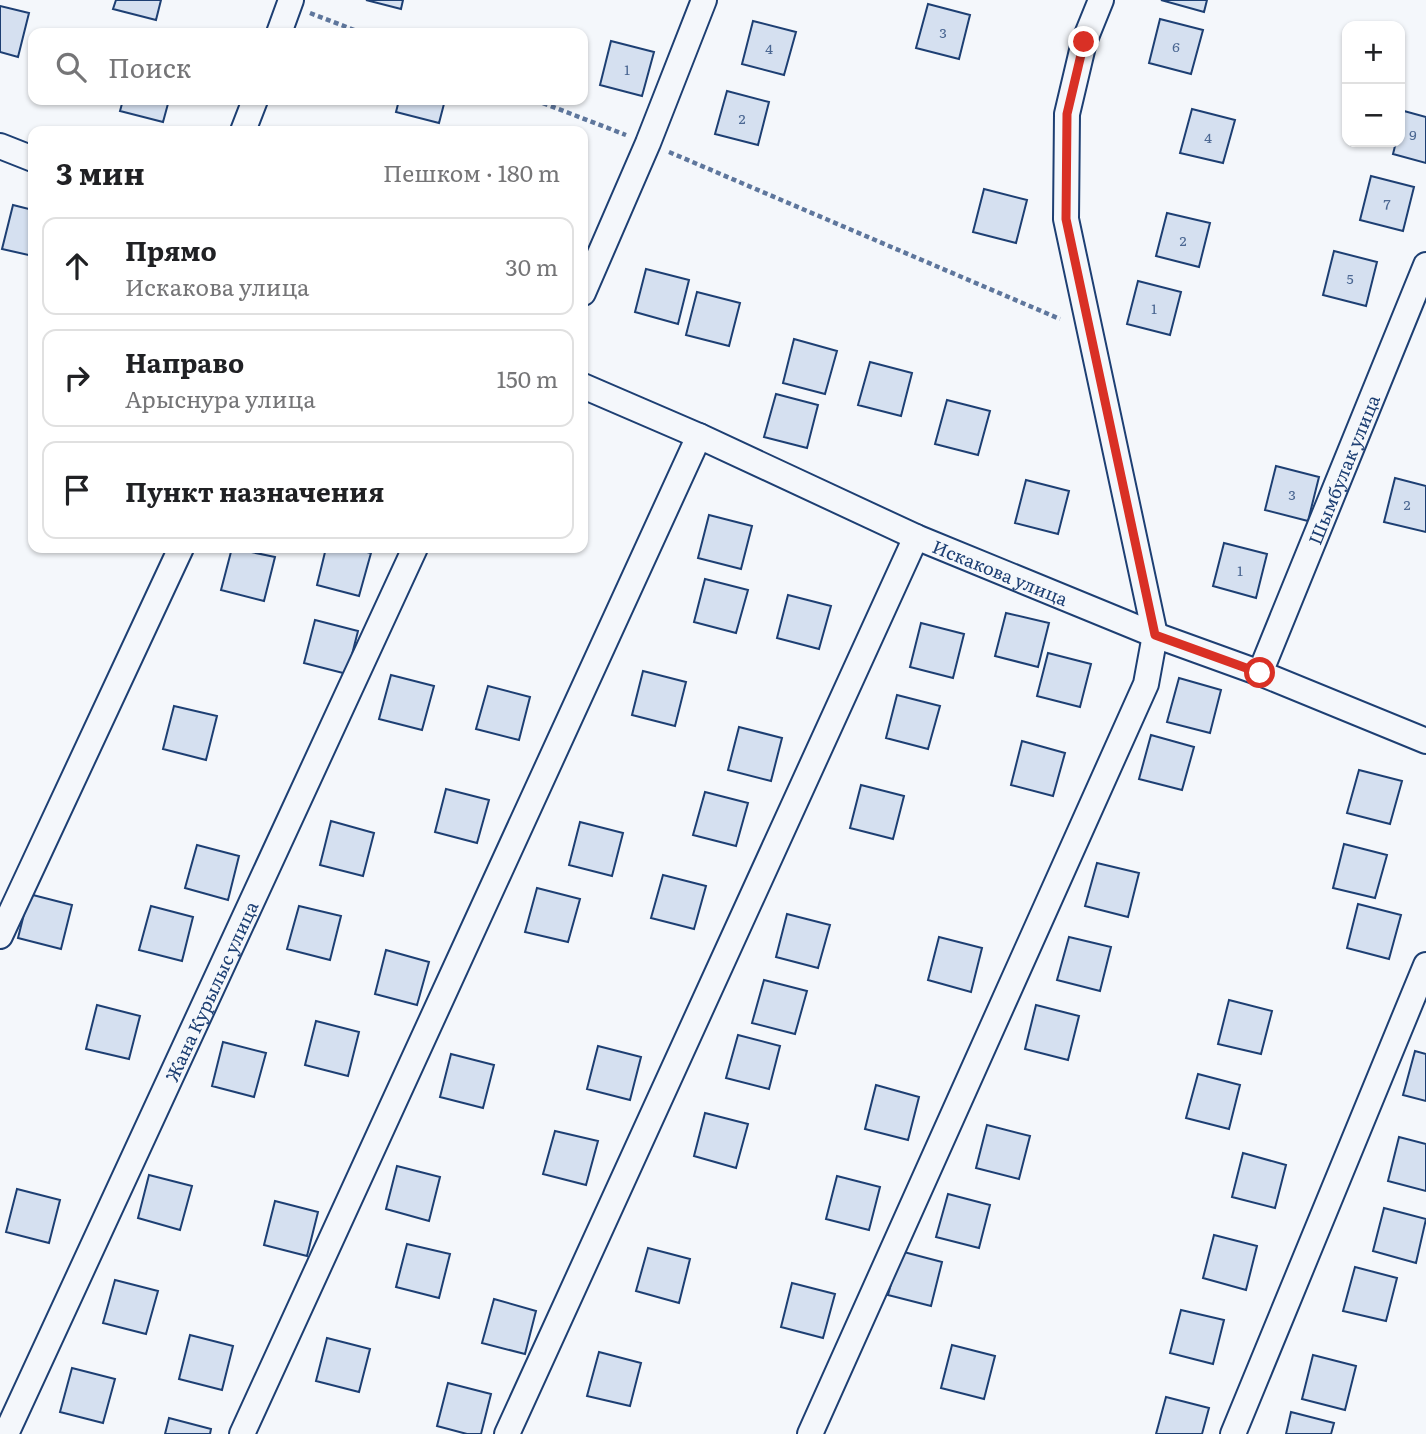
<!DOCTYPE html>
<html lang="ru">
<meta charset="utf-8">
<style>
body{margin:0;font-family:Literata,serif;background:#f6f6f6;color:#202124}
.controls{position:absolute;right:21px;top:21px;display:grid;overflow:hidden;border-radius:14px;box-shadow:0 2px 5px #0004}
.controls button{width:63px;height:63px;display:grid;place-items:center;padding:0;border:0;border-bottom:2px solid #e0e0e0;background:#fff;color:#202124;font:35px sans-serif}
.stop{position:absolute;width:21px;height:21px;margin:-16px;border:5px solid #d93025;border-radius:50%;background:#fff}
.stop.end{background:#d93025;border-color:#fff;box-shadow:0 2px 7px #0008}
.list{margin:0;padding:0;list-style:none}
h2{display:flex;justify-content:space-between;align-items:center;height:91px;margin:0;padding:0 28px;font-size:30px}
h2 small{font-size:23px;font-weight:400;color:#757577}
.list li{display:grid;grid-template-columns:46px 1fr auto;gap:21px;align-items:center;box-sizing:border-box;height:98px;margin:0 14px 14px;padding:0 14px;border:2px solid #e0e0e0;border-radius:14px}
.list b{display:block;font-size:26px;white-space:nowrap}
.list p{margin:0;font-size:23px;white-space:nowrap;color:#757577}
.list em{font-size:23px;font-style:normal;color:#757577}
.icon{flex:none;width:38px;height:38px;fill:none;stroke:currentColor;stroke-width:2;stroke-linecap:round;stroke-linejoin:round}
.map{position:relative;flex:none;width:1426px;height:1434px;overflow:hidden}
.search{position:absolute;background:#fff;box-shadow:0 2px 5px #0004;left:28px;top:28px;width:560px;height:77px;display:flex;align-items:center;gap:18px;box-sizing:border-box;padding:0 24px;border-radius:14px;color:#757577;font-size:26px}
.panel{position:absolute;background:#fff;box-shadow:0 2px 5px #0004;left:28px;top:126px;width:560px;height:427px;border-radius:14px}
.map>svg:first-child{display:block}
</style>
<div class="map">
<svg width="1426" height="1434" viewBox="0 0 1426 1434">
<rect width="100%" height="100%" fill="#f4f7fb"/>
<path fill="#d5e0f0" stroke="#1d3f73" stroke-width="2" d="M116 0H161L156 20 113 9Z
M366 0H403L401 9Z
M1161 0H1207L1204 12Z
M928 4 970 15 959 59 916 48Z
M0 6 29 13 18 57 0 52Z
M1160 19 1203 30 1191 74 1149 63Z
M753 21 796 32 784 75 742 64Z
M611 41 654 52 642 96 600 85Z
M727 91 769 102 758 145 715 134Z
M123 100H169L163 122 120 111Z
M399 100H445L439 123 396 112Z
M1192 109 1235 120 1223 163 1180 153Z
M1404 111 1426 117V163L1393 154 1396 142H1400V127Z
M1371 176 1414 187 1403 231 1360 220Z
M984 189 1027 200 1016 243 973 232Z
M13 205 33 210V256L2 249Z
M1167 213 1210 223 1199 267 1156 256Z
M1334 251 1377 262 1366 306 1323 295Z
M646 269 689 280 678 324 635 312Z
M1138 281 1181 292 1170 335 1127 324Z
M697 292 740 303 729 346 686 335Z
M794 339 837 351 825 394 783 383Z
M870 362 912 373 901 416 858 405Z
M776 394 818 405 807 448 764 437Z
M947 400 990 411 978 455 935 444Z
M1276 466 1319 477 1308 521 1265 510Z
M1395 478 1426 486V532L1384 522Z
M1026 480 1069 491 1058 534 1015 523Z
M709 515 752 526 741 569 698 558Z
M1224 543 1267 554 1256 598 1213 586Z
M232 548 275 557 264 601 221 590Z
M326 548H351L371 553 359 596 317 585Z
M705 579 748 590 736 633 694 622Z
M788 595 831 606 819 649 777 638Z
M1006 613 1049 623 1038 667 995 656Z
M315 620 358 631 347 674 304 663Z
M921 623 964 634 953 678 910 667Z
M1048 653 1091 664 1080 707 1037 696Z
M643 671 686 682 675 726 632 715Z
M391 675 434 686 422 730 379 719Z
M1179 678 1221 690 1210 733 1167 722Z
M488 686 530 697 519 740 476 729Z
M897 695 940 706 928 749 886 738Z
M174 706 217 716 206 760 163 749Z
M739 727 782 738 771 781 728 770Z
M1151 735 1194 747 1182 790 1139 779Z
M1022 741 1065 753 1053 796 1011 785Z
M1359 770 1402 781 1390 824 1347 813Z
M861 785 904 796 893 839 850 828Z
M446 789 489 800 477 843 435 832Z
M705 792 748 803 736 846 693 835Z
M331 821 374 833 363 876 320 865Z
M580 822 623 833 612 876 569 865Z
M1344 844 1387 855 1375 898 1333 888Z
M197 845 239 856 228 900 185 888Z
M1097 863 1139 873 1128 917 1085 906Z
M663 875 706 886 694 929 651 918Z
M537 888 580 899 568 942 525 932Z
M29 894 72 905 61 949 18 938Z
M1358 904 1401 915 1389 959 1347 948Z
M151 906 193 917 182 961 139 950Z
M299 906 341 916 330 960 287 949Z
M787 914 830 925 818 968 776 957Z
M939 937 982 948 971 992 928 980Z
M1069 937 1111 947 1100 991 1057 980Z
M386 950 429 962 417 1005 375 994Z
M764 980 807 991 795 1034 752 1023Z
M1229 1000 1272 1011 1261 1054 1218 1044Z
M97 1005 140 1016 129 1059 86 1049Z
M1036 1005 1079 1016 1068 1060 1025 1049Z
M316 1021 359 1032 348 1076 305 1065Z
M738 1035 780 1046 769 1089 726 1078Z
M223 1042 266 1053 254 1097 212 1086Z
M598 1046 641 1057 630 1100 587 1089Z
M1415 1051 1426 1054V1101L1403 1095Z
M451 1054 494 1065 483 1108 440 1097Z
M1198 1074 1240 1085 1229 1129 1186 1118Z
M876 1085 919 1097 908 1140 865 1129Z
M705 1113 748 1124 736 1168 694 1156Z
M987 1125 1030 1136 1019 1179 976 1168Z
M555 1131 598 1141 586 1185 543 1174Z
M1399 1137 1426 1144V1191L1388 1181Z
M1243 1153 1286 1165 1275 1208 1232 1197Z
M397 1166 440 1177 429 1221 386 1209Z
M149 1175 192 1186 180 1230 138 1218Z
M837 1176 880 1187 869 1230 826 1219Z
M17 1189 60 1200 49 1243 6 1232Z
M948 1194 990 1205 979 1248 936 1237Z
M275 1201 318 1212 307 1256 264 1245Z
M1384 1208 1426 1219 1416 1263 1373 1251Z
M1214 1235 1257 1246 1246 1290 1203 1278Z
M407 1244 450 1254 439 1298 396 1287Z
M648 1248 690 1259 679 1303 636 1291Z
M900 1251 942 1262 931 1306 888 1295Z
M1355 1267 1397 1278 1386 1321 1343 1311Z
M115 1280 158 1291 146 1334 103 1323Z
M792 1283 835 1294 823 1338 781 1327Z
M494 1299 536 1311 525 1354 482 1343Z
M1181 1310 1224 1320 1213 1364 1170 1353Z
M190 1335 233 1346 222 1390 179 1379Z
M327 1338 370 1349 359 1392 316 1381Z
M952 1345 995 1356 984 1399 941 1388Z
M599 1352 641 1363 630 1406 587 1396Z
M1313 1355 1356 1366 1345 1410 1302 1399Z
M72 1368 115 1379 103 1423 60 1412Z
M448 1383 491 1394 481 1434H467L437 1426Z
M1166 1397 1209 1408 1202 1434H1156Z
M1291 1412 1334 1423 1331 1434H1286Z
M169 1418 211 1429 210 1434H165Z"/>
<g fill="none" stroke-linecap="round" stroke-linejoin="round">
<defs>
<g id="minor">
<path d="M279 33 291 0"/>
<path d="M243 131 255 100"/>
<path d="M0 146 33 159"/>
<path d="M583 293 648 143 704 0"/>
<path id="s1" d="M583 386 699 436 916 537 1155 635 1260 673 1426 741"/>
<path id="s2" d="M1260 673 1426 265"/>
<path d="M0 936 181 548"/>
<path id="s3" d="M6 1434 415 548"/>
<path d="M242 1434 699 436"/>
<path d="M507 1434 916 537"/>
<path d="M810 1434 1146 684 1155 635 1066 219 1067 114 1084 42 1101 0"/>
<path d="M1233 1434 1426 965"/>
</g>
</defs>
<use href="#minor" stroke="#1d3f73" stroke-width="28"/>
<path stroke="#5e769c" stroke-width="4.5" stroke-dasharray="5 3.5" stroke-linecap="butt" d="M310 13 362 33
M535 100 626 135
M669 152 1060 319"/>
<use href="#minor" stroke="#f4f7fb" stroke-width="24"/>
</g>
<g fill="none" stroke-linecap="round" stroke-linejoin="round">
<path stroke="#d93025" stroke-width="9" d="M1084 42 1067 114 1066 219 1155 635 1260 673"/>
</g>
<g text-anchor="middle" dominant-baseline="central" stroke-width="5" stroke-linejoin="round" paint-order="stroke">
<g font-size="14" fill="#4b6792">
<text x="943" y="32">3</text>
<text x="1176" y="46">6</text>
<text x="769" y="48">4</text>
<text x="627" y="69">1</text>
<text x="742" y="118">2</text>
<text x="1413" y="134">9</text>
<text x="1208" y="137">4</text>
<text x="1387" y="203">7</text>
<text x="1183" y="240">2</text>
<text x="1350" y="278">5</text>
<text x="1154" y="308">1</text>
<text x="1292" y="494">3</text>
<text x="1407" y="504">2</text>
<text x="1240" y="570">1</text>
</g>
<g font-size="18" fill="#1d3f73" stroke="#f4f7fb">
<text stroke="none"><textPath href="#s2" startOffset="220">Шымбулак улица</textPath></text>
<text stroke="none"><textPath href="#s1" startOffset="457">Искакова улица</textPath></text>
<text stroke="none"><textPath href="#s3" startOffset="488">Жана Курылыс улица</textPath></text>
</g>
</g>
</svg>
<div class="controls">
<button>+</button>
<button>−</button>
</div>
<div class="stop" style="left:1260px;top:673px"></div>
<div class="stop end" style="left:1084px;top:42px"></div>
<div class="search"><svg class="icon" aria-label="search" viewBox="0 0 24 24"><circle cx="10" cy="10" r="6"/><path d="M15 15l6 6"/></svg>Поиск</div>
<section class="panel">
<h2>3 мин<small>Пешком · 180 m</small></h2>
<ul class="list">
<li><svg class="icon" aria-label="ahead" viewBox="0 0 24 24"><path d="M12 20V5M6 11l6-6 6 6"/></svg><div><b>Прямо</b><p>Искакова улица</p></div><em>30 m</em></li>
<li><svg class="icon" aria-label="right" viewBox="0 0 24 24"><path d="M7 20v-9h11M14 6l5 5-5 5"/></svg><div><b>Направо</b><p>Арыснура улица</p></div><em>150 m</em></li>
<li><svg class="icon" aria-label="arrive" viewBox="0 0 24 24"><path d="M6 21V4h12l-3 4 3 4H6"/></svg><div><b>Пункт назначения</b></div></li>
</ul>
</section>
</div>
